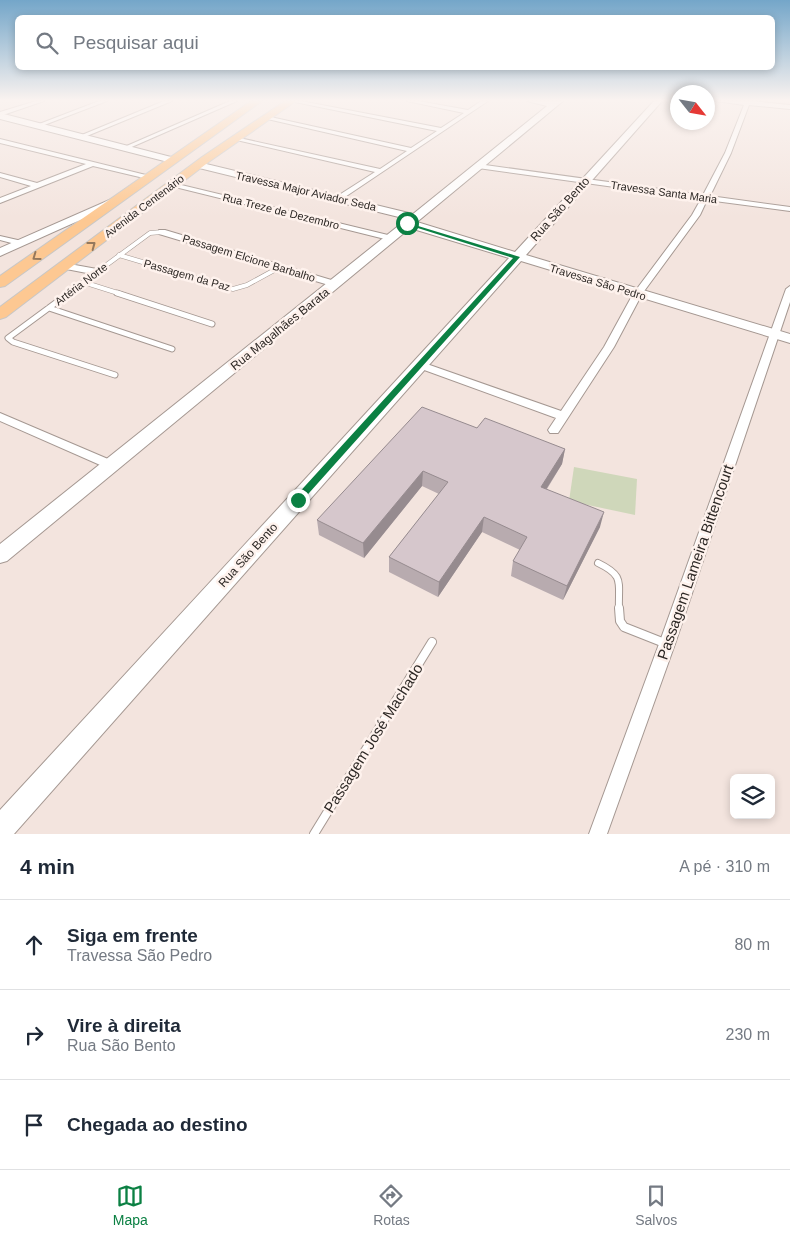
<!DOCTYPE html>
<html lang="pt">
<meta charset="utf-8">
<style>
body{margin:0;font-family:Arial,sans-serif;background:#f2f2f3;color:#1f2937}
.controls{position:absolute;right:15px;bottom:15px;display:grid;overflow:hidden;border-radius:8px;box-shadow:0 2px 8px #0003}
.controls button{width:45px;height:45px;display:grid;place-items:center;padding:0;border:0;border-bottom:1px solid #e0e1e3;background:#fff;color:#1f2937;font:25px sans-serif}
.compass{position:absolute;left:670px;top:85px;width:45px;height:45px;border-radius:50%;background:#fff;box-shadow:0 2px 8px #0003;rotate:121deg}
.stop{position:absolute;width:15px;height:15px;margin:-11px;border:4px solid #0b8043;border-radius:50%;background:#fff}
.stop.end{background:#0b8043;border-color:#fff;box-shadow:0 1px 5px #0008}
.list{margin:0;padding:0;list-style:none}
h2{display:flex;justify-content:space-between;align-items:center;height:65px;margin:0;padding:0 20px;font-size:21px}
h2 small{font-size:16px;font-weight:400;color:#747a83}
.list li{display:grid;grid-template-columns:32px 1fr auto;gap:15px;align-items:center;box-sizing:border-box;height:90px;padding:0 20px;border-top:1px solid #e0e1e3}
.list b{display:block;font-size:19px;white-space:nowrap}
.list p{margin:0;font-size:16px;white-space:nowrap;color:#747a83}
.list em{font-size:16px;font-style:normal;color:#747a83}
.icon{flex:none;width:28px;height:28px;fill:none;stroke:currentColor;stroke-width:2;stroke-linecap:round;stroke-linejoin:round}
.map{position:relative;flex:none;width:790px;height:834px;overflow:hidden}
.search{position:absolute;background:#fff;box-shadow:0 2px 8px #0003;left:15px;right:15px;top:15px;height:55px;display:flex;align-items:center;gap:12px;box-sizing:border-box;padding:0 18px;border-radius:8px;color:#747a83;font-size:19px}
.sheet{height:335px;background:#fff}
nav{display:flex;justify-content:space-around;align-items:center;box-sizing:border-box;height:70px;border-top:1px solid #e0e1e3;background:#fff;font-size:14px;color:#747a83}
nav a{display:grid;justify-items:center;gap:2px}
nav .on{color:#0b8043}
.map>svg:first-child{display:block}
</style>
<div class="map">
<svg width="790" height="834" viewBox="0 0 790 834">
<rect width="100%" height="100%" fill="#f3e4de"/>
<path fill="#cfd7ba" d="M574 467 637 479 635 515 569 501Z"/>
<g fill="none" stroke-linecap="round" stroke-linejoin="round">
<defs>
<path id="lane-far3" d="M119 255 233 289 247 285 280 267
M83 282 121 294
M67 294 150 233 162 232"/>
<path id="lane-far2" d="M69 293 8 338 13 342 115 375
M117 293 212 324
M49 308 172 349"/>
<path id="lane-far1" d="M598 563C625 576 618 582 619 609"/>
<path id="lane" d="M619 608 620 621 624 627 667 644
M314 834 432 642"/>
<path id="street" d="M36 101H44L0 116V112Z
M99 101H107L39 127 34 126Z
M164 101H172L82 138 77 137Z
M230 101H237L127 149 122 148Z
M290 101H301L441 128 464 113 407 101H418L468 110 481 101H488L339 201 335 199 336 197 375 172 232 139 235 137 380 169 407 151 263 118 266 116 411 148 437 131Z
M716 101H751L790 105V109L749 105 731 153 710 196 790 207V211L707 200 700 215 642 294 614 347 558 433H550L548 430 556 418 416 367 415 365 416 363H424L561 411 604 347 633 294 692 215 701 199 478 168 475 166 478 164 703 195 725 153 744 105Z
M0 139 150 176 151 177 148 179 93 166 0 203V198L31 186 0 177V173L37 183 86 164 0 143Z
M173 183 392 236 393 238 389 240 171 186V184Z
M159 230H165L338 282 339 284 338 286H332L159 234Z
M0 236 22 241 23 243 19 245 0 240Z
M64 263 97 269 101 272 97 275 61 268 60 266Z
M790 286V302L675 644 607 834H589L659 644 786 289Z
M0 413 115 462 117 465 115 468H107L0 421Z"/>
<path id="secondary" d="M527 101H563L417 222 515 252 654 101H662L526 255 790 334V343L521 261 14 834H0V810L509 258 410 228 7 561 0 563V544L407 219 195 167V163L198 162 413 214 547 106Z
M0 113 175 158 177 160 172 163 0 119Z
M114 198 118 199 119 201 118 203 0 256V248Z"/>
<path id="primary" d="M251 101H262L5 286 0 287V276Z
M285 101H296L210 161 6 317 0 319V307L202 157Z"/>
</defs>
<use href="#lane-far3" stroke="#a59892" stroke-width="5"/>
<use href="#lane-far2" stroke="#a59892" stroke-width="7"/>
<use href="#lane-far1" stroke="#a59892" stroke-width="8"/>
<use href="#lane" stroke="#a59892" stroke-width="10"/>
<use href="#street" stroke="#a59892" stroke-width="2"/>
<use href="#secondary" stroke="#a59892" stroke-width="2"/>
<use href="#primary" stroke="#c8c7c6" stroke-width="2"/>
<use href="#lane-far3" stroke="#fff" stroke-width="4"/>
<use href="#lane-far2" stroke="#fff" stroke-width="5"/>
<use href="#lane-far1" stroke="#fff" stroke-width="6"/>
<use href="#lane" stroke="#fff" stroke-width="8"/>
<use href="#street" fill="#fff" fill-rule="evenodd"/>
<use href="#secondary" fill="#fff" fill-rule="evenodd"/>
<use href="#primary" fill="#fdc892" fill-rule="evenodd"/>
</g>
<path fill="#b8abaf" d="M477 428 565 449 562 464 547 489 600 527 563 600 511 576 513 561 520 550 482 532 438 597 389 572V557L439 494 422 486 364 558 319 535 317 520Z"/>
<path fill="#968b8f" d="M565 449 562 464 538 502 541 487Z
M423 471 422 486 364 558 363 543Z
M604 512 600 527 563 600 567 586Z
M484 517 482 532 438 597 439 582Z"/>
<path fill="#d6c7cc" stroke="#968b8f" d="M422 407 477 428 485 418 565 449 541 487 604 512 567 586 513 561 527 537 484 517 439 582 389 557 448 482 423 471 363 543 317 520Z"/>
<defs><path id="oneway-chevron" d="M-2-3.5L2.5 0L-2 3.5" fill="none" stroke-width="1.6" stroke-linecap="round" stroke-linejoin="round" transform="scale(1.25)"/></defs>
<g stroke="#95785c">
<use href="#oneway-chevron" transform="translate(92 245) rotate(-37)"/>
<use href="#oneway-chevron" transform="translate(36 257) rotate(144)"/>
</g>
<linearGradient id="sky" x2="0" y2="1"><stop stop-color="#74a6c9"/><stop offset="0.46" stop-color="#faf3f0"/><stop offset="1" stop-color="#faf3f0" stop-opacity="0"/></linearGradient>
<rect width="790" height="218" fill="url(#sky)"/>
<path fill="#0b8043" d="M405 222 520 257 301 502H295V497L513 258 405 224Z"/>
<g text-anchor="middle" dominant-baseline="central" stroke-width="5" stroke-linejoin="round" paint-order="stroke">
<g font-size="11" fill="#2d2825" stroke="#fef2ed">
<text transform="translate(306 191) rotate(13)">Travessa Major Aviador Seda</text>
<text transform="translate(664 192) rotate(8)">Travessa Santa Maria</text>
<text transform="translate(144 206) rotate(-37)">Avenida Centenário</text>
<text transform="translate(281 211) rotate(14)">Rua Treze de Dezembro</text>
<text transform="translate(249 258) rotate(17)">Passagem Elcione Barbalho</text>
<text transform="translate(187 275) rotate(16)">Passagem da Paz</text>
<text transform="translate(598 282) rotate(17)">Travessa São Pedro</text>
<text transform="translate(81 284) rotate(-37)">Artéria Norte</text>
</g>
<g font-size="12" fill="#2d2825" stroke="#fef2ed">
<text transform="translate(560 209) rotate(-48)">Rua São Bento</text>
<text transform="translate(280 329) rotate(-39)">Rua Magalhães Barata</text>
<text transform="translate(248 555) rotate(-48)">Rua São Bento</text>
</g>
<g font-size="15" fill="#2d2825" stroke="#fef2ed">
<text transform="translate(695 562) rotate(-71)">Passagem Lameira Bittencourt</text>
<text transform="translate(373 738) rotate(-58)">Passagem José Machado</text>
</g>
</g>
</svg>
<div class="controls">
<button><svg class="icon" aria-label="layers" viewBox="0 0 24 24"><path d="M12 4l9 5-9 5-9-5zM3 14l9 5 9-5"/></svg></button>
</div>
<svg class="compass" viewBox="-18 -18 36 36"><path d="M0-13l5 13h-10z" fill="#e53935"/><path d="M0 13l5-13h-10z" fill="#747a83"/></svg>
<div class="stop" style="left:407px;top:223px"></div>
<div class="stop end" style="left:298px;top:500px"></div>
<div class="search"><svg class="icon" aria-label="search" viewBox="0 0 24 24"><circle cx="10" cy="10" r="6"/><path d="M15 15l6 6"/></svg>Pesquisar aqui</div>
</div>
<section class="sheet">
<h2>4 min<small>A pé · 310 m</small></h2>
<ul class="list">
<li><svg class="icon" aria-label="ahead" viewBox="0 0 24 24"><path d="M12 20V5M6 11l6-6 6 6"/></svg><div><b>Siga em frente</b><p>Travessa São Pedro</p></div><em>80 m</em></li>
<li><svg class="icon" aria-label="right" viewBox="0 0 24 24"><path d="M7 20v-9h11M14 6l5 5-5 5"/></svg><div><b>Vire à direita</b><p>Rua São Bento</p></div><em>230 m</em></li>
<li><svg class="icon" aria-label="arrive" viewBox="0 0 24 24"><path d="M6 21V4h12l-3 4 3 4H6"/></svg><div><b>Chegada ao destino</b></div></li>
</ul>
</section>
<nav>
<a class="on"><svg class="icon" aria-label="map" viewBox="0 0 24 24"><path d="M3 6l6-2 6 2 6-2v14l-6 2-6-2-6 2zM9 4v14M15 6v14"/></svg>Mapa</a>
<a><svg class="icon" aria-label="directions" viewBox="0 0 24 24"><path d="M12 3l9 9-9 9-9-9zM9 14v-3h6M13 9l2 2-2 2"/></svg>Rotas</a>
<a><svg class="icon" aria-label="saved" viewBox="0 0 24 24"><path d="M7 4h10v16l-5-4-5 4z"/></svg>Salvos</a>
</nav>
